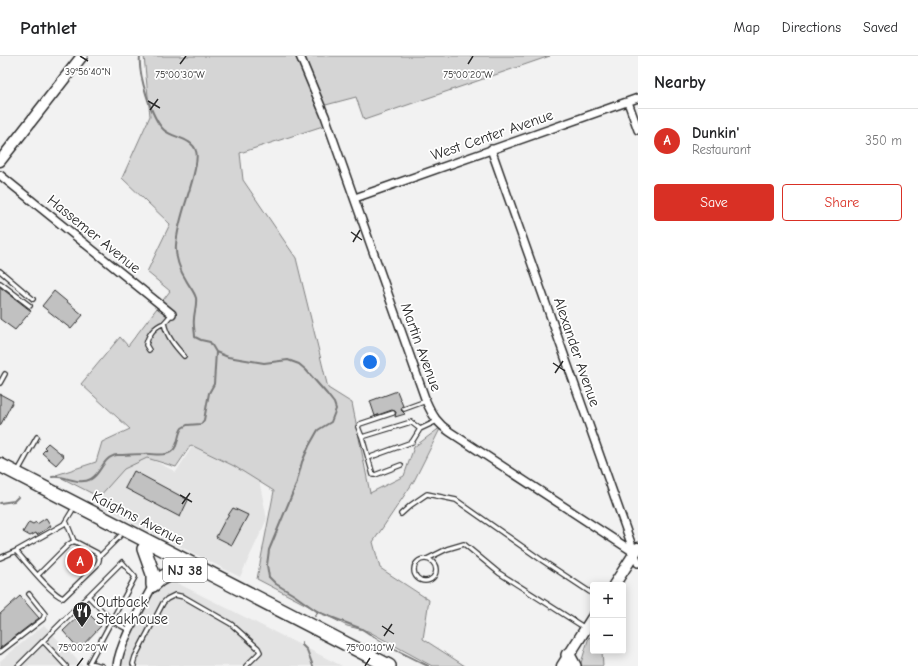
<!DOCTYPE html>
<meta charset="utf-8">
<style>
body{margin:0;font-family:"Comic Neue",sans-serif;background:#f2f2f2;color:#202124}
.controls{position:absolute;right:12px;bottom:12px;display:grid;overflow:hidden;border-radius:4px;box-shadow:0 2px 10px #0003}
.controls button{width:36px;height:36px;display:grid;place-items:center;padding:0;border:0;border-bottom:1px solid #e0e0e0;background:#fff;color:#202124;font:20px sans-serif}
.you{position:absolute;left:370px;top:306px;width:14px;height:14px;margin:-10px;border:3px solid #fff;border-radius:50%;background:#1a73e8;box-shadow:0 0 0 6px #1a73e833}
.badge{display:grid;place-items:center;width:26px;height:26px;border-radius:50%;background:#d93025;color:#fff;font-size:13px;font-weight:700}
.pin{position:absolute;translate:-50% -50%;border:2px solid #fff;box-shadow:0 1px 4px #0006}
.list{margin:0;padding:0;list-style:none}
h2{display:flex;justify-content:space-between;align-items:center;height:52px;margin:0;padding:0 16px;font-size:17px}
h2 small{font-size:13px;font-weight:400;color:#757577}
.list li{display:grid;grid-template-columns:26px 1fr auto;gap:12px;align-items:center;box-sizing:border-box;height:64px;padding:0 16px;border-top:1px solid #e0e0e0}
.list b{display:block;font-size:15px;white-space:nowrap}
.list p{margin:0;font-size:13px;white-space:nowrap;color:#757577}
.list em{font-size:13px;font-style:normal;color:#757577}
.actions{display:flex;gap:8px;padding:12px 16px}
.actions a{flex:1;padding:9px 0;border:1px solid #d93025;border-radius:4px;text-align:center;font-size:14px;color:#d93025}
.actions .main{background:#d93025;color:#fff}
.map{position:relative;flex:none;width:638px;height:610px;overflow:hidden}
header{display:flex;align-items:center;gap:24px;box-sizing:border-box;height:56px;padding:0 20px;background:#fff;border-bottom:1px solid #e0e0e0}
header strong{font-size:19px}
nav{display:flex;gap:22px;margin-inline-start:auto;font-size:14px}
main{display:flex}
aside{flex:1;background:#fff}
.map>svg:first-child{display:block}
</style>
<header>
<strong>Pathlet</strong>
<nav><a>Map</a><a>Directions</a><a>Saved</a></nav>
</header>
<main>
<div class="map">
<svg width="638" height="610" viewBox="0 0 638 610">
<rect width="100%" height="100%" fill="#f2f2f2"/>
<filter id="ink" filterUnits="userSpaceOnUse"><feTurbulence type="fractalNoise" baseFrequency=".025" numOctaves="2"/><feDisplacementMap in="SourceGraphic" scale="8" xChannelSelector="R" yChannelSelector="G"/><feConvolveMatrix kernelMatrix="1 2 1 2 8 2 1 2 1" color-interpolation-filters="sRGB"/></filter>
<g filter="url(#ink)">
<path fill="#e3e3e3" d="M195 386 258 419 267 463 240 521 97 448 119 411 145 400 176 416Z
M173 525 342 610H117L153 529Z
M44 569 83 610H0V605Z"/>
<path fill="#d5d5d5" stroke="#808080" d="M144 0H550L364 64 356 41 322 50 326 69 240 97 243 124 296 202 328 332 352 347 370 437 404 420 414 391 441 371 414 425 373 486 380 512 429 544 423 583 465 610H432L368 575 347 570 257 523 274 435 234 410 191 389 176 411 147 402 124 413 99 441 56 419 96 406 102 386 130 373 81 328 120 281 128 290 170 235 147 216 170 168 122 122 150 60Z
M589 581 593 583V595H602L603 610H563L581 607Z"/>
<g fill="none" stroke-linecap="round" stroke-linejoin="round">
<path stroke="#787878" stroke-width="2" d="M140 0C138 17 151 62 164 74 173 82 192 82 196 95 198 101 196 107 195 113 190 138 178 163 176 189 175 200 180 215 186 224 189 230 194 235 196 242 197 249 194 257 194 263 193 269 195 275 195 281L201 284 210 286 216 296 228 301 264 307 288 304 299 308 306 314 327 338 334 347 336 353 331 366 318 374 309 390 302 406 296 429 269 494 267 509 269 521 276 528 294 539 318 556 362 573 388 590 428 610
M52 421C66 419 78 430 91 423 102 417 102 401 117 399 126 399 135 398 144 398 152 397 163 401 171 396 179 391 177 379 182 372L187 369 201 368 204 364 209 337 214 328 216 296
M0 447 14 445 18 441
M315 560 318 556
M302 586V589L307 594 313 610"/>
</g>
<path fill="#c1c1c1" stroke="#2b2b2b" d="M0 231 31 255 15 274 0 263Z
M54 235 83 259 71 273 42 250Z
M397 335 403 350 401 354 405 358 395 361 396 356 392 354 375 360 370 345Z
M0 338 13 345 0 370Z
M48 387 64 400 56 409 42 397 46 393 44 391Z
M134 415 188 444 180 461 125 432Z
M233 452 248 459 232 489 216 481 225 464Z
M46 462 51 470 37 479 36 477 30 480 23 476 29 466 33 468 36 466 37 468Z
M82 494 91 503 89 504 93 508 86 515 82 511 77 515 69 506Z
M20 540 39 562 0 592V558Z
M85 554 101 570 79 593 63 575Z"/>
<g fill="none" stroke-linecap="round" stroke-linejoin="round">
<defs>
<path id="lane" d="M0 215 33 243
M0 227 30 250
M172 258 164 267C167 281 175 290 184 300
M149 294 146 289C148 279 154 271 164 267
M0 327 5 318
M404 353 426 345
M362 381 358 371 360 368 393 357
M368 402 412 386 420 373 437 365
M401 409 375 419H373L362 381 411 366 420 373
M18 415 37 381
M401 458 411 449 427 438 456 444 540 503 593 538
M66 465 74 485
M16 495C26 506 51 538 63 542L97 509C100 504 100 502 97 497L74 485 68 489 38 519
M99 501 120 480
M0 502 16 495 64 468 72 455
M414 514a11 11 0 1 1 22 0a11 11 0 1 1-22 0Z
M427 503 447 493 464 488 499 517 585 572
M88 540 112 565 129 574
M43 585 66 610
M0 596 43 563 45 558 29 538
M18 610 122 506 135 521 89 607 102 610
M134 610 133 608 135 601 163 547 167 543 175 539 184 541 231 568 258 592 260 596 246 610"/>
<path id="street" d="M300 0 325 60 426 345C432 359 438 368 450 376L635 497
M628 46 638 74
M491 93 638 507
M0 119 172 258
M355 142 638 42
M117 610C119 588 142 550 153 529"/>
<path id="secondary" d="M0 105 82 0
M614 529 638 492
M562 610 593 561"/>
<path id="highway" d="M0 409 389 610
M144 493 153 518V529
M153 529C163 519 171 517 185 514
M568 599 574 610"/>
</defs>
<use href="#lane" stroke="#2b2b2b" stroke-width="6"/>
<use href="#street" stroke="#2b2b2b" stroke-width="10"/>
<use href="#secondary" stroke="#2b2b2b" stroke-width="13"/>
<use href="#highway" stroke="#2b2b2b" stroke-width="16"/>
<use href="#lane" stroke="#fff" stroke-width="3.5"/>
<use href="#street" stroke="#fff" stroke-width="7"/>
<use href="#secondary" stroke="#fff" stroke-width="10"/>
<use href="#highway" stroke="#fff" stroke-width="13"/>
</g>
</g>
<path fill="none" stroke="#2b2b2b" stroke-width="1.5" d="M80 0 88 5M180 8 186 0M468 8 473 0M148 45 160 52M150 54 158 43M351 176 362 184M353 186 360 174M553 307 565 315M555 317 563 305M180 439 192 446M182 448 190 437M382 570 394 578M384 580 392 568M77 610 83 602M365 610 370 602"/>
<defs>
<symbol id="restaurant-pin" viewBox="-11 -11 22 30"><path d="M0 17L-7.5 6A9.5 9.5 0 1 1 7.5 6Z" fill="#2b2b2b" stroke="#fff"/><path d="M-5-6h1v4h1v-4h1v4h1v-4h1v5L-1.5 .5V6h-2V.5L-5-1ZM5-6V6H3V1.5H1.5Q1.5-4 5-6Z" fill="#fff"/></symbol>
</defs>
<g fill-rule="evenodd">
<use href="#restaurant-pin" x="71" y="544" width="22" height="30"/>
</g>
<g text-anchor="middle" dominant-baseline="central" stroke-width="3.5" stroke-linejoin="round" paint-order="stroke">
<rect fill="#fff" stroke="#6b6b6b" stroke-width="1" x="163" y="502" width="44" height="24" rx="3"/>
<g font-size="14" font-weight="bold" fill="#2b2b2b">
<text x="185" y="514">NJ 38</text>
</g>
<g font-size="15" fill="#2b2b2b" stroke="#fff">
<text transform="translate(492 79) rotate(-19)">West Center Avenue</text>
<text transform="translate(94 178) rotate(39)">Hassemer Avenue</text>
<text transform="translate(421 291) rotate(70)">Martin Avenue</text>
<text transform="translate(577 296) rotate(71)">Alexander Avenue</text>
<text transform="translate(138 462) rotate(27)">Kaighns Avenue</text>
</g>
<g font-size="15" fill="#2b2b2b" stroke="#fff" text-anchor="start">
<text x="96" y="546">Outback<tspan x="96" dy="17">Steakhouse</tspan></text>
</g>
</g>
<g font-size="10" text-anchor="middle" fill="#2b2b2b" stroke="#fff" stroke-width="3.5" stroke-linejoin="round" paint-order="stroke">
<text x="88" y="19">39°56'40"N</text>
<text x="468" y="22">75°00'20"W</text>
<text x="180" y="22">75°00'30"W</text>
<text x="83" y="595">75°00'20"W</text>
<text x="370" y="595">75°00'10"W</text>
</g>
</svg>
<div class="controls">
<button>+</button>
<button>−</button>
</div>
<div class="you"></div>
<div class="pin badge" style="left:80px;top:505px">A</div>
</div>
<aside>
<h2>Nearby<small></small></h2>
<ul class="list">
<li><span class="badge">A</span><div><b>Dunkin'</b><p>Restaurant</p></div><em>350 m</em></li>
</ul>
<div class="actions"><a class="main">Save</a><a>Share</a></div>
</aside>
</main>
